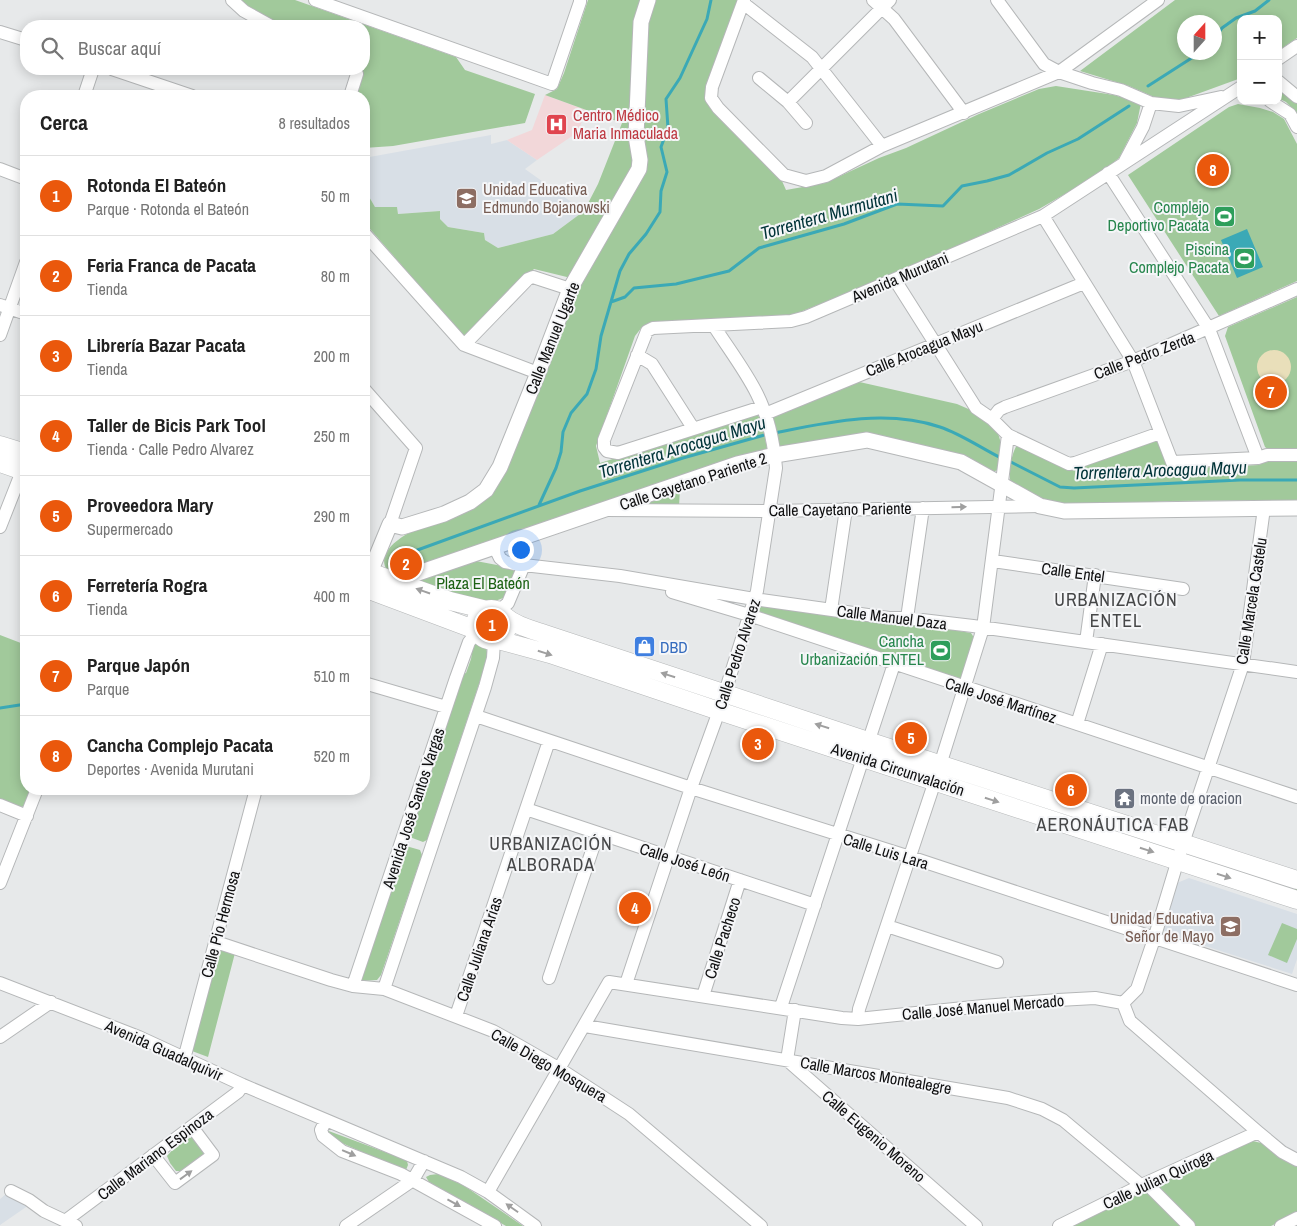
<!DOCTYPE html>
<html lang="es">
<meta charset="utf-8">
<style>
body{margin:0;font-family:"Archivo Narrow",sans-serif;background:#f6f6f6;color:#222}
.controls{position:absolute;right:15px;top:15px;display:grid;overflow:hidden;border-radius:10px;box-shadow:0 2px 12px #0003}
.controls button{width:45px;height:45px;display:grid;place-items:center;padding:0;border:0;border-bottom:1px solid #e0e0e0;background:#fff;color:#222;font:25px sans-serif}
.compass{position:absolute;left:1177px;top:15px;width:45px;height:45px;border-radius:50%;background:#fff;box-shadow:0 2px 12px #0003;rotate:21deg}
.you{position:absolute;left:520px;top:549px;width:18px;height:18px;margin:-12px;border:4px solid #fff;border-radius:50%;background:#1a73e8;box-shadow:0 0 0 8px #1a73e833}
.badge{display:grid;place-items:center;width:32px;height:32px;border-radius:50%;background:#ea580c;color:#fff;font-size:16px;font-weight:700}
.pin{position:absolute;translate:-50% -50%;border:2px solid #fff;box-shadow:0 1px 5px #0006}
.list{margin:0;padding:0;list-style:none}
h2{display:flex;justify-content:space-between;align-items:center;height:65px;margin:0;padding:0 20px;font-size:21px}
h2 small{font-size:16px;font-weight:400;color:#767676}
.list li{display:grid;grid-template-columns:32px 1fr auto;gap:15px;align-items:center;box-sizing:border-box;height:80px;padding:0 20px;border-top:1px solid #e0e0e0}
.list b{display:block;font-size:19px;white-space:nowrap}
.list p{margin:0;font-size:16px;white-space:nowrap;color:#767676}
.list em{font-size:16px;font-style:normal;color:#767676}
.icon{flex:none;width:28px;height:28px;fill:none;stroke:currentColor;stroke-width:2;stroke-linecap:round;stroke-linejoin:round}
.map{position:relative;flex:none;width:1297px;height:1226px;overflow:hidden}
.search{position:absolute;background:#fff;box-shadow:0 2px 12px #0003;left:20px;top:20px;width:350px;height:55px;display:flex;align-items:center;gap:12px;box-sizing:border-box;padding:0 18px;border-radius:20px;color:#767676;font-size:19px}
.panel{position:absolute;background:#fff;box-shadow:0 2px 12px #0003;left:20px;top:90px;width:350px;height:705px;border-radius:20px}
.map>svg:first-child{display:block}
</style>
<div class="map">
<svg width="1297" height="1226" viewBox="0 0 1297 1226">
<rect width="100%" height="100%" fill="#e7e9ea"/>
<path fill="#d8dfe6" d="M491 135V144L507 140 537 160 525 169 584 211 553 234 498 248 485 240 484 233 448 227 440 219V211L398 214 397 207H375L364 188V158Z
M1189 878 1297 914V959L1292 974 1168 934 1164 930 1163 925 1177 883Z
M6 1194 29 1205 0 1225V1199Z"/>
<path fill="#f2d7d9" d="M545 95 586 110 578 132 537 160 507 140 532 130Z"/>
<path fill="#a1c99b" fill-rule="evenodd" d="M237 0H295L456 57 465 70 535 94 525 123 393 146 364 148V96H356L360 69H364V26H285L262 17Z
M588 0H644L635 166 571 278 534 269 467 336 464 337 364 222V188L375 207H397L398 214 440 211V219L448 227 484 233 485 240 498 248 553 234 584 211 598 184 622 123 545 95 557 89 564 73Z
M654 0H738L707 101 710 108 782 181 786 190 825 183 879 158 906 148 979 114 1039 89 1056 86 1114 95 1141 103 1137 123 1119 158 1098 175 1039 209 896 274 790 316 652 323 642 327 635 336 596 446 600 463 755 414 761 418 767 448 765 452 403 571 393 572 387 570C377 555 395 541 407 534L471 507 488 495 576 291 645 167 639 139 645 19Z
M1175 0H1297V38L1278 51V19H1241V78L1178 101 1154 97 1129 86 1080 71ZM1184 22H1214V52H1184Z
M1278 87 1297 103V113L1286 102 1278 98Z
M1238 104 1260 108 1273 112 1284 119 1297 144V281L1219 316 1128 175 1229 107Z
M1297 297V449L1269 450 1265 447 1225 336 1228 327Z
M855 381 957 404 973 411 997 432C1004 445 1000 457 998 470L992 472 874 437 783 449 778 446 773 425V417Z
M1152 440H1156C1163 447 1165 460 1170 469L1259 465 1267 459 1297 460V500L1167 501 1079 507 1049 503 1011 484C1008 474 1011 454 1017 445L1065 468 1074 470Z
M680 488 679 507 629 506Z
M476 561 512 568 515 573 506 597 495 601 483 603 418 582 417 579Z
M761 605 920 624 971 633 975 639 961 678 959 679 761 615 758 611Z
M487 616 499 619V631L485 633 482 622Z
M0 635 26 645V789H31L24 806 21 807 0 799Z
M474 639 486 647 488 657 427 840 423 842 407 836 435 760V758L444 734 443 732 463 674 466 673 471 659Z
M406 846 420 850 422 855 381 975 377 980 362 981 360 977Z
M1188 850 1297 886V894L1186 857Z
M1282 923 1297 929V939L1287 963 1268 955Z
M220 948 235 953 208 1057 192 1051Z
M326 1130 401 1158 407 1161 408 1165 406 1170H402L333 1139Z
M194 1137 204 1151 203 1157 182 1171H176L170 1163 167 1156C174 1148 183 1138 194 1137Z
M1253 1141 1265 1144 1297 1165V1213L1271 1226H1193L1158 1188 1160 1182Z
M438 1174 463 1185 523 1226H506L429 1182 426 1177 430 1175Z
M1144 1190 1182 1226H1067Z"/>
<path fill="#e9dfba" d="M1257 367a17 17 0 1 1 34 0a17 17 0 1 1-34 0Z"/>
<path fill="#3ba9b6" d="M1247 229 1263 267 1237 278 1221 240Z"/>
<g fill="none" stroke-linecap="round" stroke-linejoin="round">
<path stroke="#3ba9b6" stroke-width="3" d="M1214 39 1222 28 1236 18 1255 11 1269 0
M1148 86 1201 52
M611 302 625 297 634 288 676 284 729 271 759 248 844 224 897 204 943 206 962 186 987 181 1009 175 1047 153 1078 139 1129 106
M775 433C829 422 886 409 940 427 961 434 981 448 1001 458
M1007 460 1060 487 1074 488 1240 480H1297
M539 505 556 468 561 452 563 432 571 413 587 394 596 369 601 336 620 271 629 254 646 234 660 212 661 191 667 172 661 147 668 128 666 99 680 78 707 19 711 0
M401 556 580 491 683 458 768 434
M0 708 26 704"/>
<defs>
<path id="minor" d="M232 0 244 11 271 26
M315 0 552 84 580 2V0
M744 0 712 87 711 98 718 108 784 175 806 181 826 176 882 146 1059 72 1158 0
M873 0 894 19 964 113
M997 0 1044 64 1059 72 1092 83 1121 90 1151 103
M743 3 812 57 882 146
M0 32 26 40
M1278 59 1297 46
M112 69 192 96
M759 78 788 102 806 123
M1278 81 1297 97
M84 96 93 69
M350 96 357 74 355 69
M1270 101 1290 114 1297 127
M788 102 890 0
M1125 161 1143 127 1151 103 1179 106 1221 97
M0 169 26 179
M1108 173 1209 329 1258 458
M1043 216 1133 361 1172 462 1258 458 1267 455H1297
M364 233 464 345 538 373
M895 280 976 408 992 419 1008 435 1069 464 1075 463 1160 433
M0 305 26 314
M0 335 26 262
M464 345 528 279 533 277 570 289
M637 355 652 364 693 428
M364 389 416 448 390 524
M762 407 618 453 607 451 604 447V440L647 331 653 328 791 321 806 317 1043 216 1241 87
M765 414 1084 283
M992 419 999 410 1005 407 1133 361 1297 289
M607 510 770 511 1040 506
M0 527 26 461
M495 548 500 558 505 562 515 564 620 576 754 599 889 618H905L973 626 1297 672
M993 561 1183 589
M672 592 749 615 1297 797
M831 610 846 509
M499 611 508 603 524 565
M907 618 923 508
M1086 642 1095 575
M364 683 446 707
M476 716 691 788 910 857 1297 985
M1077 724 1102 644
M0 805 27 816
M526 809 815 905
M0 883 37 789
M887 926 997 962
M216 942 331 980 353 986 384 989 493 1031 520 1046 560 1069 629 1114 761 1226
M549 978 598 833
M0 983 139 1037 243 1085 461 1177 488 1192 535 1226
M626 984 691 788 719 711 757 591 776 468C774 444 768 416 757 394 745 370 728 348 714 326
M353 986 456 678 469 642 477 632
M384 989 485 687 493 658 494 641
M703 996 740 880
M1123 1003 1137 989 1154 939 1183 843 1243 664 1264 508
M1123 1003 1130 1021 1258 1132 1282 1152 1297 1160
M781 1007 894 664
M456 1016 549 741
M858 1019 859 1009 935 781 983 628 1008 435
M585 1026 1008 1098 1042 1109 1063 1120 1142 1186
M0 1037 51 1002
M184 1059 256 789
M787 1060 976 1226
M787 1060 795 1010
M326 1120 321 1130 323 1136 342 1151 401 1174 495 1226
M153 1155 175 1183 213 1155 192 1127
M1146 1183 1189 1226
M11 1191 29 1200 44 1211 76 1226
M488 1192 609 982 842 1018 858 1019 983 1006 1058 1000 1095 998 1123 1003
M65 1221 238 1092 243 1085
M346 1226 413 1180 424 1161
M1059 1226 1146 1183 1258 1132
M1281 1226 1297 1218"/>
<path id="tertiary" d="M395 581 737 464 775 455 867 440 961 462 1040 506 1064 511 1297 508
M366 582 390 524 402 527 444 514 470 502 486 490 500 467 538 373 570 289 639 169 640 160 636 136 641 22 648 0"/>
<path id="secondary" d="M0 445 26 453
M0 463 26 472
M364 570 450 601 487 610
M364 588 476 630
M506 617C509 627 507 635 498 640 480 645 466 624 482 612 486 609 492 608 497 610 501 611 502 614 506 617 516 626 533 630 545 634L868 741 1297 880
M498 640 550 654 719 711 1297 900"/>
</defs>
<use href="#minor" stroke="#b5b7b8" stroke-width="14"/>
<use href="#tertiary" stroke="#b5b7b8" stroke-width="17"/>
<use href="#secondary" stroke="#b5b7b8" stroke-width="19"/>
<use href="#minor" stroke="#fff" stroke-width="12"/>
<use href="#tertiary" stroke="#fff" stroke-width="15"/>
<use href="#secondary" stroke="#fff" stroke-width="18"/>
</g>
<defs><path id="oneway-solid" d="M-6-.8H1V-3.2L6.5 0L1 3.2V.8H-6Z" transform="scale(1.25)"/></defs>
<g fill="#9f9f9f">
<use href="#oneway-solid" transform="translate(959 507) rotate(-1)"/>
<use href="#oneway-solid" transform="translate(423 591) rotate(-161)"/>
<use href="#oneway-solid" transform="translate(545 653) rotate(17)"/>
<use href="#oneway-solid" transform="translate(668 675) rotate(-162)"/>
<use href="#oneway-solid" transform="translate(822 726) rotate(-162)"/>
<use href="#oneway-solid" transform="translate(992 800) rotate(18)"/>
<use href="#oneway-solid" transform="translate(1147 850) rotate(18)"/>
<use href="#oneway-solid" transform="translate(1224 876) rotate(18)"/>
<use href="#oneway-solid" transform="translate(349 1153) rotate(23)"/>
<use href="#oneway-solid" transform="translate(186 1175) rotate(-36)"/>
<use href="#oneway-solid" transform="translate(454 1203) rotate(29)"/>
<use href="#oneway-solid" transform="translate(512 1208) rotate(-145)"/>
</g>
<defs>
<symbol id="hospital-square" viewBox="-11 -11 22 22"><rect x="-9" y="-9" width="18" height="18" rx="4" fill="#e0444e" stroke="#f5f6f8"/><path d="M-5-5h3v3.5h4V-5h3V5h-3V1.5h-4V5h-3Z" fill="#fff"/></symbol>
<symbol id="school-square" viewBox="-11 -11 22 22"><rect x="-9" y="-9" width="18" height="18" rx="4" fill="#8d6e63" stroke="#f5f6f8"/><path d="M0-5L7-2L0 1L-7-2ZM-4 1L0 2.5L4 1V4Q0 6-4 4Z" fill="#fff"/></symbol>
<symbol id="stadium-square" viewBox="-11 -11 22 22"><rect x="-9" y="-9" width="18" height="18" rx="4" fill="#2e9e5b" stroke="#f5f6f8"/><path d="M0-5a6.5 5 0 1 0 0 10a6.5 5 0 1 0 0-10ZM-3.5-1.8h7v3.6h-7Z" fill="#fff"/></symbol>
<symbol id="shop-square" viewBox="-11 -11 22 22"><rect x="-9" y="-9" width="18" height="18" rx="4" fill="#3f7fe0" stroke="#f5f6f8"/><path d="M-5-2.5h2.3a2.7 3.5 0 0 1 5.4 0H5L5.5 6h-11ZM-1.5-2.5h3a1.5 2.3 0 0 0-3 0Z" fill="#fff"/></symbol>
<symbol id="temple-square" viewBox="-11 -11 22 22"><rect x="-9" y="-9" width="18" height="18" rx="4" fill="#6b7280" stroke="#f5f6f8"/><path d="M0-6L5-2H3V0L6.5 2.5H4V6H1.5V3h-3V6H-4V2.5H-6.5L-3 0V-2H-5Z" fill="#fff"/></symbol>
</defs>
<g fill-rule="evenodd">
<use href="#hospital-square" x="544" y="112" width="25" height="25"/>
<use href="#school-square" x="454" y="186" width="25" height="25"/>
<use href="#stadium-square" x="1212" y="204" width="25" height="25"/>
<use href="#stadium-square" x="1232" y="246" width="25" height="25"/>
<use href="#shop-square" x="632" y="634" width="25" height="25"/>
<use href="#stadium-square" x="928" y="638" width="25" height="25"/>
<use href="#temple-square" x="1112" y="786" width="25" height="25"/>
<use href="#school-square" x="1218" y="914" width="25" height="25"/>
</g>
<g text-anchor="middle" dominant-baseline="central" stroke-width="4" stroke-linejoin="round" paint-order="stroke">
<g font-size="16" fill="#be3a42" stroke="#f5f6f8" text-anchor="start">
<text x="573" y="115">Centro Médico<tspan x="573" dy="18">Maria Inmaculada</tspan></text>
</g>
<g font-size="16" fill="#785e54" stroke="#f5f6f8" text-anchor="start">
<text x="483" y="189">Unidad Educativa<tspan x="483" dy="18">Edmundo Bojanowski</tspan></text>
<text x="1214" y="918" text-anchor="end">Unidad Educativa<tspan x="1214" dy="18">Señor de Mayo</tspan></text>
</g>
<g font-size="16" fill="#27864d" stroke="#f5f6f8" text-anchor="end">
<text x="1209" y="207">Complejo<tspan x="1209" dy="18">Deportivo Pacata</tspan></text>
<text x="1229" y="249">Piscina<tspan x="1229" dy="18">Complejo Pacata</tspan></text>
<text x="924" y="641">Cancha<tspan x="924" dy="18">Urbanización ENTEL</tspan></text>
</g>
<g font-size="16" fill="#0e0e0f" stroke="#f5f6f8">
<text transform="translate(900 277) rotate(-23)">Avenida Murutani</text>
<text transform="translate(552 338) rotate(-68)">Calle Manuel Ugarte</text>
<text transform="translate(924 348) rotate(-22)">Calle Arocagua Mayu</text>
<text transform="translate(1144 355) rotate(-21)">Calle Pedro Zerda</text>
<text transform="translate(693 481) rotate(-18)">Calle Cayetano Pariente 2</text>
<text transform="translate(840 509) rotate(-1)">Calle Cayetano Pariente</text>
<text transform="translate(1073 572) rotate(8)">Calle Entel</text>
<text transform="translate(1251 601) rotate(-81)">Calle Marcela Castelu</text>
<text transform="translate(892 617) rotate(7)">Calle Manuel Daza</text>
<text transform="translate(737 654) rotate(-72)">Calle Pedro Alvarez</text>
<text transform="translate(1001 700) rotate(18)">Calle José Martínez</text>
<text transform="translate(898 769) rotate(18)">Avenida Circunvalación</text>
<text transform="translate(413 808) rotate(-72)">Avenida José Santos Vargas</text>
<text transform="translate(886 851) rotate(17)">Calle Luis Lara</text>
<text transform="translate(685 862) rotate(18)">Calle José León</text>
<text transform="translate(220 924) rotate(-75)">Calle Pio Hermosa</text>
<text transform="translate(722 938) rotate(-72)">Calle Pacheco</text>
<text transform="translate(479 949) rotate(-71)">Calle Juliana Arias</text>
<text transform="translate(983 1007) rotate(-5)">Calle José Manuel Mercado</text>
<text transform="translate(164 1050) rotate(24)">Avenida Guadalquivir</text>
<text transform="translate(549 1065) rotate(30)">Calle Diego Mosquera</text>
<text transform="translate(876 1075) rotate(10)">Calle Marcos Montealegre</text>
<text transform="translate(874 1136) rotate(41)">Calle Eugenio Moreno</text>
<text transform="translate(155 1154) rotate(-37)">Calle Mariano Espinoza</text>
<text transform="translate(1158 1179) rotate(-25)">Calle Julian Quiroga</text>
</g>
<g font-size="16" fill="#1d6214" stroke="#f5f6f8">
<text x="483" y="583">Plaza El Bateón</text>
</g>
<g font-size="16" fill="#366cbe" stroke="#f5f6f8" text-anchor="start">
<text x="660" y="647">DBD</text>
</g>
<g font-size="16" fill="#5b616d" stroke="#f5f6f8" text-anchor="start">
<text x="1140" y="798">monte de oracion</text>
</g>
<g font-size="18" font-style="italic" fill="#003338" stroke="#f5f6f8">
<text transform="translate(829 214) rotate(-16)">Torrentera Murmutani</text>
<text transform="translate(682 447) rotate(-17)">Torrentera Arocagua Mayu</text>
<text transform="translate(1160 470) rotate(-2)">Torrentera Arocagua Mayu</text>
</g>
<g font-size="18" letter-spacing="1" fill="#464748" stroke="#f5f6f8">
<text x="1116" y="599">URBANIZACIÓN<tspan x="1116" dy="21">ENTEL</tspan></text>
<text x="1113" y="824">AERONÁUTICA FAB</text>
<text x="551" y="843">URBANIZACIÓN<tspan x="551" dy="21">ALBORADA</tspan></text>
</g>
</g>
</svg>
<div class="controls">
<button>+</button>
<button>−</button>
</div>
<svg class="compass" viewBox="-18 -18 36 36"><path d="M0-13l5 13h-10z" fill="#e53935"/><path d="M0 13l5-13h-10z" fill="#767676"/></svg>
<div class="you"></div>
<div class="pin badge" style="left:492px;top:625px">1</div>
<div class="pin badge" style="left:406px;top:564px">2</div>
<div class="pin badge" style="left:758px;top:744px">3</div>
<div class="pin badge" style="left:635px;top:908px">4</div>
<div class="pin badge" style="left:911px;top:738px">5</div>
<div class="pin badge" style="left:1071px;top:790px">6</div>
<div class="pin badge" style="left:1271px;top:392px">7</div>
<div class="pin badge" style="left:1213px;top:170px">8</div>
<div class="search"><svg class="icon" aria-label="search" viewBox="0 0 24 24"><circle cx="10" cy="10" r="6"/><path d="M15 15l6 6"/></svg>Buscar aquí</div>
<section class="panel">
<h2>Cerca<small>8 resultados</small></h2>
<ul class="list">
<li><span class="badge">1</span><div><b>Rotonda El Bateón</b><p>Parque · Rotonda el Bateón</p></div><em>50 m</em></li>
<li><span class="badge">2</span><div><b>Feria Franca de Pacata</b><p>Tienda</p></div><em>80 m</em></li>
<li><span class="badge">3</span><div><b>Librería Bazar Pacata</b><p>Tienda</p></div><em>200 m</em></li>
<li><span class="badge">4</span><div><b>Taller de Bicis Park Tool</b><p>Tienda · Calle Pedro Alvarez</p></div><em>250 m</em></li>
<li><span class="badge">5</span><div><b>Proveedora Mary</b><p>Supermercado</p></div><em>290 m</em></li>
<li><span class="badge">6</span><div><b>Ferretería Rogra</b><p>Tienda</p></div><em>400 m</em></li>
<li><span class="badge">7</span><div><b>Parque Japón</b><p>Parque</p></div><em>510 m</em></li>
<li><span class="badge">8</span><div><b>Cancha Complejo Pacata</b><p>Deportes · Avenida Murutani</p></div><em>520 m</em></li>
</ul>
</section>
</div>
